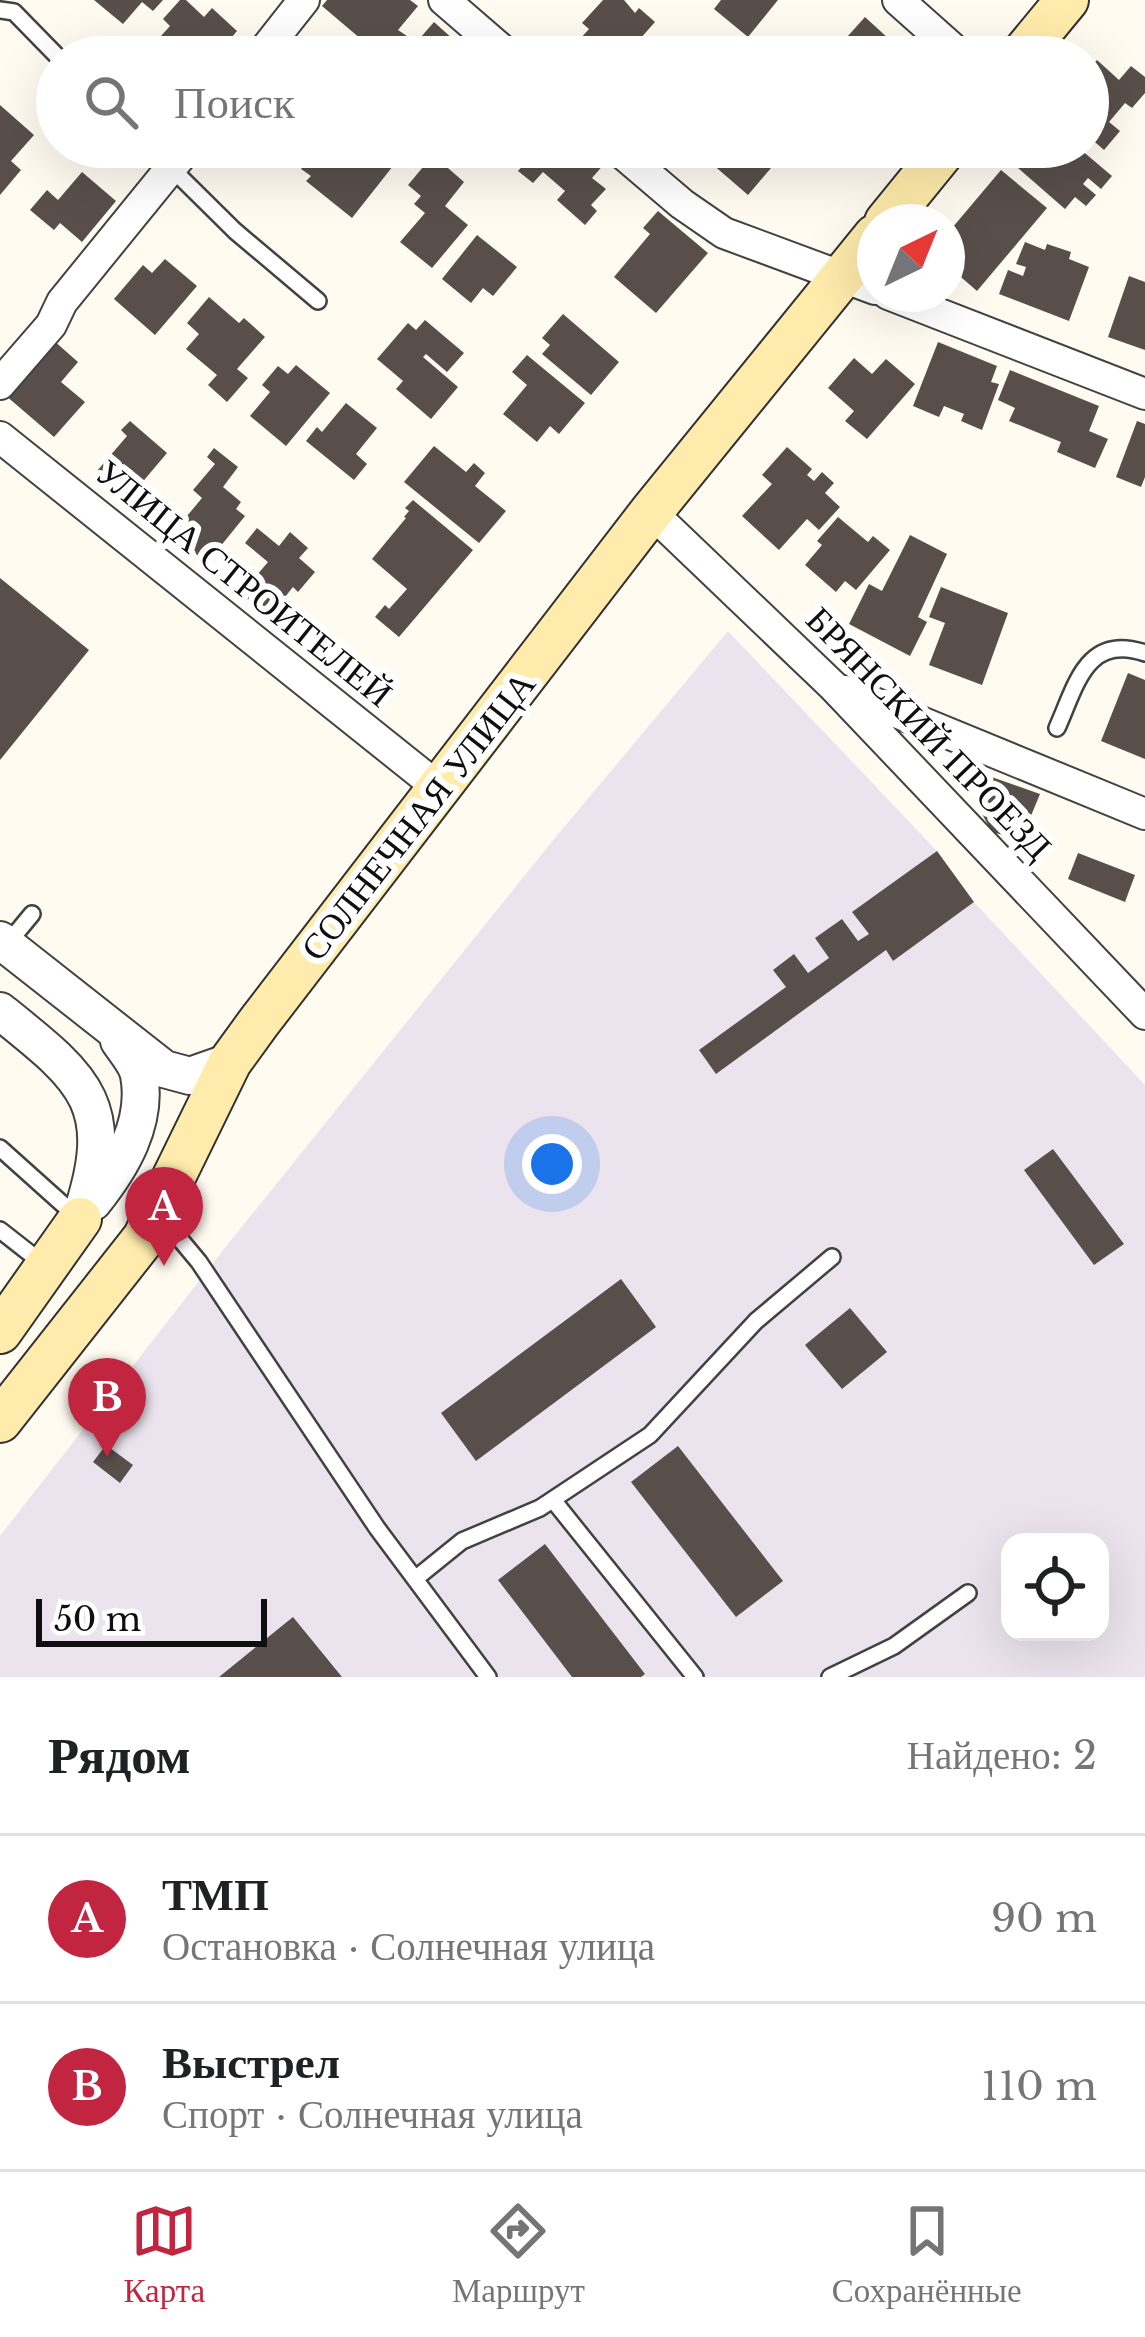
<!DOCTYPE html>
<html lang="ru">
<meta charset="utf-8">
<style>
body{margin:0;font-family:"Libre Baskerville",serif;background:#f2f2f2;color:#202124}
.controls{position:absolute;right:36px;bottom:36px;display:grid;overflow:hidden;border-radius:24px;box-shadow:0 12px 48px #0002}
.controls button{width:108px;height:108px;display:grid;place-items:center;padding:0;border:0;border-bottom:3px solid #e0e0e0;background:#fff;color:#202124;font:60px sans-serif}
.compass{position:absolute;left:857px;top:204px;width:108px;height:108px;border-radius:50%;background:#fff;box-shadow:0 12px 48px #0002;rotate:43deg}
.scale{position:absolute;left:36px;bottom:30px;width:231px;box-sizing:border-box;padding-left:12px;border:6px solid #0f0f0f;border-top:0;font-size:33px;line-height:42px;white-space:nowrap;color:#0f0f0f;-webkit-text-stroke:9px #fff;paint-order:stroke}
.you{position:absolute;left:552px;top:1164px;width:42px;height:42px;margin:-30px;border:9px solid #fff;border-radius:50%;background:#1a73e8;box-shadow:0 0 0 18px #1a73e833}
.badge{display:grid;place-items:center;width:78px;height:78px;border-radius:50%;background:#c12540;color:#fff;font-size:39px;font-weight:700}
.pin{position:absolute;translate:-50% -99px;filter:drop-shadow(0 3px 6px #0008)}
.pin::after{content:'';position:absolute;top:63px;width:42px;height:36px;background:inherit;clip-path:polygon(0 0,100% 0,50% 100%)}
.list{margin:0;padding:0;list-style:none}
h2{display:flex;justify-content:space-between;align-items:center;height:156px;margin:0;padding:0 48px;font-size:51px}
h2 small{font-size:39px;font-weight:400;color:#757577}
.list li{display:grid;grid-template-columns:78px 1fr auto;gap:36px;align-items:center;box-sizing:border-box;height:168px;padding:0 48px;border-top:3px solid #e0e0e0}
.list b{display:block;font-size:45px;white-space:nowrap}
.list p{margin:0;font-size:39px;white-space:nowrap;color:#757577}
.list em{font-size:39px;font-style:normal;color:#757577}
.icon{flex:none;width:66px;height:66px;fill:none;stroke:currentColor;stroke-width:2;stroke-linecap:round;stroke-linejoin:round}
.map{position:relative;flex:none;width:1145px;height:1677px;overflow:hidden}
.search{position:absolute;background:#fff;box-shadow:0 12px 48px #0002;left:36px;right:36px;top:36px;height:132px;display:flex;align-items:center;gap:30px;box-sizing:border-box;padding:0 42px;border-radius:66px;color:#757577;font-size:45px}
.sheet{height:492px;background:#fff}
nav{display:flex;justify-content:space-around;align-items:center;box-sizing:border-box;height:168px;border-top:3px solid #e0e0e0;background:#fff;font-size:33px;color:#757577}
nav a{display:grid;justify-items:center;gap:6px}
nav .on{color:#c12540}
.map>svg:first-child{display:block}
</style>
<div class="map">
<svg width="1145" height="1677" viewBox="0 0 1145 1677">
<rect width="100%" height="100%" fill="#fffbf1"/>
<path fill="#ebe4ee" fill-rule="evenodd" d="M728 631 937 851 974 902 1145 1085V1677H0V1536L228 1244 550 844ZM1010 1542H1100V1632H1010Z"/>
<path fill="#584f4b" d="M94 0H163L153 11 142 2 123 24Z
M180 0H186L204 17 212 8 237 31 215 57H164L152 46 170 26 163 19Z
M327 0H410L418 6 398 30 407 36 390 57H358L368 45 322 6Z
M603 0H624L635 13 639 8 655 22 624 57H578L570 50 589 29 582 23Z
M721 0H778L748 37 714 9Z
M865 17 889 39 873 57H829Z
M434 22 473 57H392L408 40 414 45Z
M1097 60 1119 80 1131 66 1145 77V93L1132 108 1125 103 1109 122 1120 131 1104 150 1088 136V70Z
M0 105 34 135 11 161 21 170 0 195Z
M319 147H350L367 161 374 151 393 166 352 218 306 181 311 176 301 169Z
M488 147H521L507 164Z
M539 147 549 154 555 147H586L605 163 592 178 606 189 591 205 597 211 585 225 557 200 565 191 543 172 533 183 518 171Z
M712 147H789L748 195 704 157Z
M1024 147H1069L1076 153 1080 149 1112 176 1101 189 1088 178 1083 184 1096 195 1086 206 1075 197 1065 209 1011 162Z
M433 155 464 182 445 206 468 225 432 268 400 242 425 213 414 204 421 196 408 185Z
M1001 170 1047 208 977 291 947 265V234Z
M82 172 116 201 82 242 60 223 54 230 30 210 47 190 58 200Z
M658 211 708 253 656 313 614 277 650 234 643 228Z
M477 235 517 267 493 296 483 288 471 303 442 279Z
M1025 242 1045 250 1047 244 1071 252 1069 259 1089 267 1069 321 999 294 1008 270 1023 276 1026 267 1016 264Z
M165 259 197 286 155 335 114 299 143 265 152 273Z
M1129 276 1145 282V350L1108 337Z
M209 297 239 323 244 318 265 337 237 369 248 378 227 402 208 385 217 375 186 349 199 334 187 323Z
M563 314 619 362 591 395 542 354 550 345 542 338Z
M425 320 464 353 447 372 426 354 423 357 458 387 431 419 396 389 403 381 377 359 408 323 416 330Z
M53 340 78 362 61 382 85 402 54 437 5 395Z
M938 342 997 366 991 382 999 384 982 430 961 421 964 414 944 406 939 417 913 406Z
M527 355 585 403 559 434 550 426 537 442 503 414 527 385 512 372Z
M854 358 872 374 886 359 915 384 867 439 845 421 854 411 828 388Z
M296 365 330 393 286 446 250 416 270 392 262 385 278 366 288 374Z
M1010 370 1099 406 1089 431 1108 439 1095 468 1057 452 1061 442 1009 421 1015 408 998 400Z
M346 403 377 428 356 454 367 464 354 480 306 441 317 427 322 432Z
M130 421 167 453 129 498 97 471 127 436 121 430Z
M1137 421 1145 424V477L1141 487 1116 477Z
M434 446 466 472 474 463 485 473 475 486 506 511 479 543 404 482Z
M787 447 812 469 807 475 814 481 822 472 834 483 825 493 840 507 819 530 807 519 779 550 742 516 772 484 762 475Z
M214 448 238 467 223 487 241 502 236 509 245 516 207 563 172 534 202 498 193 490 215 464 207 457Z
M413 500 473 550 399 637 375 617 385 605 389 609 407 589 372 559 406 518 404 517 409 511 405 508Z
M838 517 868 542 873 536 890 550 856 590 845 581 836 592 805 565 822 545 817 541Z
M257 528 279 546 290 532 308 548 299 558 315 572 298 592 293 587 269 617 241 594 268 562 245 543Z
M910 535 947 554 918 617 927 622 910 656 849 624 869 584 882 591Z
M0 578 89 650 0 760Z
M941 587 1008 613 982 685 929 665 945 623 929 617Z
M1128 673 1145 680V759L1101 741Z
M986 775 1040 794 1021 840 992 832 976 803Z
M937 851 974 902 893 961 886 950 716 1074 699 1050 786 987 773 970 794 954 808 973 829 958 815 938 842 919 858 941 869 934 852 912Z
M1078 853 1135 875 1125 902 1068 879Z
M1053 1149 1124 1244 1094 1265 1024 1170Z
M621 1279 656 1327 476 1461 441 1413Z
M850 1308 887 1352 842 1389 805 1345Z
M106 1445 133 1465 120 1483 93 1462Z
M678 1446 783 1581 736 1617 631 1482Z
M545 1544 645 1674 641 1677H572L498 1580Z
M293 1617 342 1677H219Z"/>
<g fill="none" stroke-linecap="round" stroke-linejoin="round">
<defs>
<path id="service" d="M0 10 14 12 58 57
M150 147 235 231 318 301
M1057 728C1076 686 1086 633 1145 653
M8 943 32 914
M0 1148 77 1217
M159 1214 199 1262 377 1528 488 1677
M0 1230 46 1266
M553 1500 695 1677
M415 1579 462 1541 540 1508 650 1435 756 1321 832 1257
M830 1677 894 1646 968 1593"/>
<path id="minor" d="M444 0 510 57
M898 0 962 57
M259 57 304 0
M615 147 682 204 724 233 875 289
M888 294 1145 394
M0 384 51 325 62 302 188 147
M0 437 440 789
M651 512 833 686 1145 1014
M845 691 1145 814"/>
<path id="tertiary" d="M0 940 164 1069 190 1076 230 1062
M0 1011C86 1080 119 1104 80 1219
M93 1202C121 1167 148 1123 139 1075 137 1064 126 1051 119 1041"/>
<path id="secondary" d="M1020 57 1067 0
M886 222 947 147
M0 1332 80 1219
M0 1421 144 1238 230 1062 259 1022 651 512 875 236"/>
</defs>
<use href="#service" stroke="#424242" stroke-width="20"/>
<use href="#minor" stroke="#424242" stroke-width="34"/>
<use href="#tertiary" stroke="#424242" stroke-width="40"/>
<use href="#secondary" stroke="#313131" stroke-width="46"/>
<use href="#service" stroke="#fff" stroke-width="15"/>
<use href="#minor" stroke="#fff" stroke-width="30"/>
<use href="#tertiary" stroke="#fff" stroke-width="36"/>
<use href="#secondary" stroke="#ffecac" stroke-width="42"/>
</g>
<g text-anchor="middle" dominant-baseline="central" stroke-width="12" stroke-linejoin="round" paint-order="stroke">
<g font-size="36" fill="#0f0f0f" stroke="#fff">
<text transform="translate(244 583) rotate(39)">УЛИЦА СТРОИТЕЛЕЙ</text>
<text transform="translate(929 733) rotate(46)">БРЯНСКИЙ ПРОЕЗД</text>
<text transform="translate(418 816) rotate(-52)">СОЛНЕЧНАЯ УЛИЦА</text>
</g>
</g>
</svg>
<div class="controls">
<button><svg class="icon" aria-label="locate" viewBox="0 0 24 24"><circle cx="12" cy="12" r="6"/><path d="M12 2v4M12 18v4M2 12h4M18 12h4"/></svg></button>
</div>
<svg class="compass" viewBox="-18 -18 36 36"><path d="M0-13l5 13h-10z" fill="#e53935"/><path d="M0 13l5-13h-10z" fill="#757577"/></svg>
<div class="scale">50 m</div>
<div class="you"></div>
<div class="pin badge" style="left:164px;top:1266px">A</div>
<div class="pin badge" style="left:107px;top:1457px">B</div>
<div class="search"><svg class="icon" aria-label="search" viewBox="0 0 24 24"><circle cx="10" cy="10" r="6"/><path d="M15 15l6 6"/></svg>Поиск</div>
</div>
<section class="sheet">
<h2>Рядом<small>Найдено: 2</small></h2>
<ul class="list">
<li><span class="badge">A</span><div><b>ТМП</b><p>Остановка · Солнечная улица</p></div><em>90 m</em></li>
<li><span class="badge">B</span><div><b>Выстрел</b><p>Спорт · Солнечная улица</p></div><em>110 m</em></li>
</ul>
</section>
<nav>
<a class="on"><svg class="icon" aria-label="map" viewBox="0 0 24 24"><path d="M3 6l6-2 6 2 6-2v14l-6 2-6-2-6 2zM9 4v14M15 6v14"/></svg>Карта</a>
<a><svg class="icon" aria-label="directions" viewBox="0 0 24 24"><path d="M12 3l9 9-9 9-9-9zM9 14v-3h6M13 9l2 2-2 2"/></svg>Маршрут</a>
<a><svg class="icon" aria-label="saved" viewBox="0 0 24 24"><path d="M7 4h10v16l-5-4-5 4z"/></svg>Сохранённые</a>
</nav>
